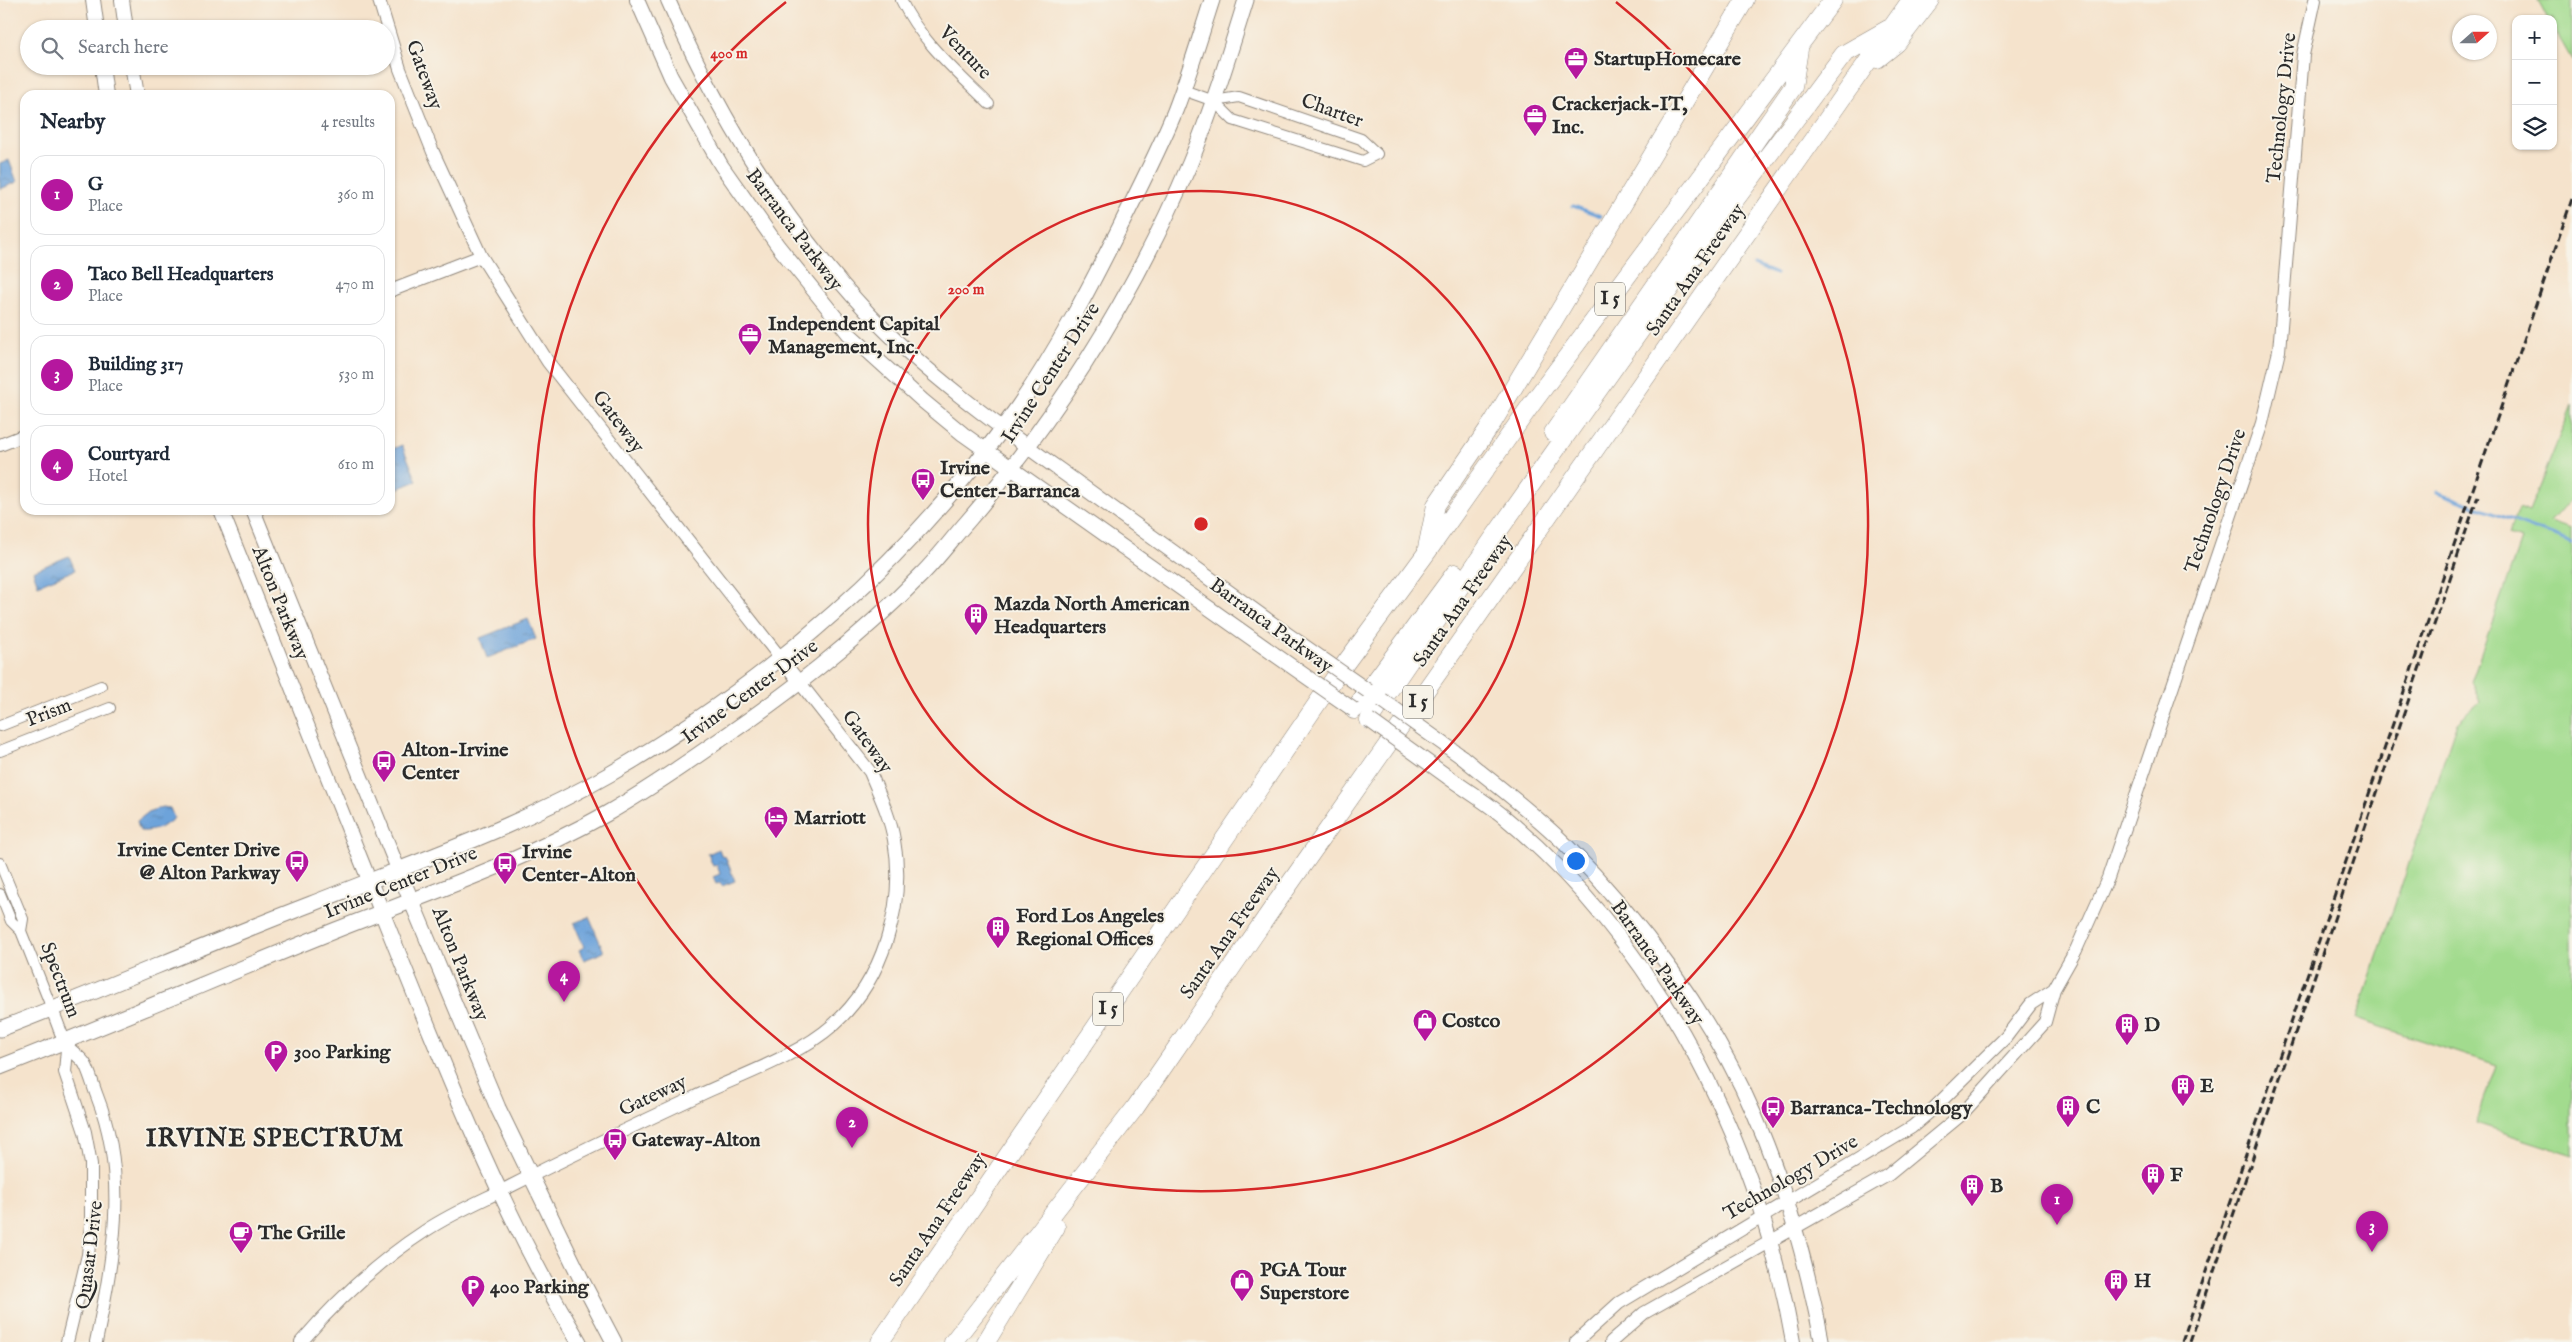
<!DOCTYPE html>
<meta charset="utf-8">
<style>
body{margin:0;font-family:"IM FELL English",serif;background:#f2f2f3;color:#1f2937}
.controls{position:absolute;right:15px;top:15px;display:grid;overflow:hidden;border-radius:10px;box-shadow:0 1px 4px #0004}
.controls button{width:45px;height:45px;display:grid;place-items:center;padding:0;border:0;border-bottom:1px solid #e0e1e3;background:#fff;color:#1f2937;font:25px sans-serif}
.compass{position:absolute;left:2452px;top:15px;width:45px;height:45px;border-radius:50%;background:#fff;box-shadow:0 1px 4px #0004;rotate:69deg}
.you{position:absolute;left:1575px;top:860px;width:18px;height:18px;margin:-12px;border:4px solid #fff;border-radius:50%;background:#1a73e8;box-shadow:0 0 0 8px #1a73e833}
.badge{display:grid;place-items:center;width:32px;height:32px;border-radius:50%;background:#b5179e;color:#fff;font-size:16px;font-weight:700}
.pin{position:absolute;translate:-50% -41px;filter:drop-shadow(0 1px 2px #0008)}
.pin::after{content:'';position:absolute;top:26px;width:18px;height:15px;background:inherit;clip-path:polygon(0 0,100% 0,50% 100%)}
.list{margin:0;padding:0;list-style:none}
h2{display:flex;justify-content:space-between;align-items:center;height:65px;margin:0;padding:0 20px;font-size:21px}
h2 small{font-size:16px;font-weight:400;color:#747a83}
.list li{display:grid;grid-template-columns:32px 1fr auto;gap:15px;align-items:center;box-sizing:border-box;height:80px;margin:0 10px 10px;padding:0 10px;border:1px solid #e0e1e3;border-radius:15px}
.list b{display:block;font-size:19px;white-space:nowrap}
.list p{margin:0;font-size:16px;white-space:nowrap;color:#747a83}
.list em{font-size:16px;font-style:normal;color:#747a83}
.icon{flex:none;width:28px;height:28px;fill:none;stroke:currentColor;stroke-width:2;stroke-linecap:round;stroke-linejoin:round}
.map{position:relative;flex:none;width:2572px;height:1342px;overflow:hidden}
.search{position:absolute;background:#fff;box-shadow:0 1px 4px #0004;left:20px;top:20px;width:375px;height:55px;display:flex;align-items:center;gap:12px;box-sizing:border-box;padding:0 18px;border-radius:28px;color:#747a83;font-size:19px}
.panel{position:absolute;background:#fff;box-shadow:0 1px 4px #0004;left:20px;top:90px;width:375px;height:425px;border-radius:15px}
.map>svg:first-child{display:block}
</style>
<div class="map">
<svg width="2572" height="1342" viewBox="0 0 2572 1342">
<defs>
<pattern id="water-ripples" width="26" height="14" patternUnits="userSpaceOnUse" patternTransform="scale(1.25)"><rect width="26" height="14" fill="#6da3da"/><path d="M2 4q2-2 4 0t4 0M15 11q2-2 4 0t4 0" fill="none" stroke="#5a85b1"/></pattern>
</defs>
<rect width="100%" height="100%" fill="#f7f3e8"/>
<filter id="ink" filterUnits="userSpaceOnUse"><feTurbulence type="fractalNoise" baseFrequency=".02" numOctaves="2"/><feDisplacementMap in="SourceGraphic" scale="10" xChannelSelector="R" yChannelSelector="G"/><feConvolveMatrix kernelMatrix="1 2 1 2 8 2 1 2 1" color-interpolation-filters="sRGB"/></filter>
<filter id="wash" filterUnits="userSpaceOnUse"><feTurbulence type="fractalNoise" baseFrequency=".0096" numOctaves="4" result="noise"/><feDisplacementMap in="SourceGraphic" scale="20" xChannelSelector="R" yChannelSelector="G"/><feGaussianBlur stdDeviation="1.12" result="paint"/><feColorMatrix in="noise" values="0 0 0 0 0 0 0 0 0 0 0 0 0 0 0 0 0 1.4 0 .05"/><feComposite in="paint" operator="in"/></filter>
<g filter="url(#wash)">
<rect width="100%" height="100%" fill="#f5e3cc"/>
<path fill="#a2db8e" stroke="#66835c" d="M2538 0H2572V60L2553 27V19H2548Z
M2572 406V498L2551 522 2572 529V1155L2476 1124 2496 1065 2356 1019 2457 722 2480 702 2471 682 2521 540 2508 535 2518 508 2529 512Z"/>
<path fill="url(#water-ripples)" stroke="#4c6782" d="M9 160 17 182 0 189V164Z
M402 445 417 481 390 492V450Z
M69 556 75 570 38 585 33 571Z
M528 619 536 639 487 658 480 638Z
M163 807 170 808 174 818C164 827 154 832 140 831L137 821 150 811Z
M719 849 722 857 725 856 735 881 722 886 720 883 716 884 713 877 720 874 717 865 713 866 708 854Z
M589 917 604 952 584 960 579 950 584 947 574 923Z"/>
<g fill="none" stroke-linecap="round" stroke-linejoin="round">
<path stroke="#6da3da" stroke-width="3" d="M1573 206 1601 216
M1754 265 1776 274
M2437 492 2572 543"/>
</g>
</g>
<g filter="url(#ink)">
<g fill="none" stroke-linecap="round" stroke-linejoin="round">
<defs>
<path id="minor" d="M901 0C921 42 957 72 989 104
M1183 90 1214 101 1233 120 1363 161 1377 154 1361 139 1239 97 1214 101
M0 726 101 686
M0 751 110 708
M0 863 23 919 21 931
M0 894 11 921 21 931 52 1009"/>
<path id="tertiary" d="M390 291 481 256
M0 445 25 435
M52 1009 67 1049 65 1072 85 1132 91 1164V1224L88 1255 67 1342
M64 1042C69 1051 79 1055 85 1064 90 1073 93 1086 97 1096 129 1177 113 1260 96 1342
M301 1342C337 1300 379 1261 425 1231 452 1213 481 1201 509 1187 570 1156 631 1127 693 1098 736 1077 797 1057 833 1025 883 981 906 904 894 840 890 816 879 794 870 772L548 362 481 256 433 152 400 69 379 0
M1576 1342 1619 1303 1912 1127 1933 1109 2006 1037 2031 1004 2054 989
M1611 1342 1644 1313 1888 1175 1962 1114 2045 1022 2054 989 2076 950 2108 878 2262 423 2279 351 2303 55 2315 0"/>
<path id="secondary" d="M93 0 97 29
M122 0 126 29
M637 0 671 77 721 165 778 246 849 334 923 401 963 434 1274 654
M668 0C718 115 783 222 869 314 924 372 997 425 1061 471 1136 525 1210 579 1285 633
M102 66 106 95
M132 66 137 95
M221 510 369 880
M253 510 398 869
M1462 757C1497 786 1534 813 1566 845 1640 919 1713 1018 1754 1114 1786 1187 1807 1264 1822 1342
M1448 777C1466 790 1486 802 1503 816 1661 948 1758 1142 1793 1342"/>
<path id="primary" d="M398 869 498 1108 583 1283 614 1342
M369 880C432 1037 493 1197 579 1342
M0 1029C104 989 207 944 311 904 411 864 516 828 610 774 770 682 912 558 1018 407 1058 349 1090 287 1121 225 1140 187 1159 150 1175 111 1189 75 1200 37 1212 0
M0 1067C113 1023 224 975 336 930 427 894 521 862 606 814 641 794 675 771 708 748 785 696 857 641 922 574 938 558 952 539 967 522 1059 415 1135 293 1190 163 1212 110 1229 55 1246 0"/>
<path id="motorway" d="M1877 59 1897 43 1930 0
M1553 433 1793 87 1799 49
M1427 548 1436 505 1493 422 1745 0
M1354 710 1455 573
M1369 720 1492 540 1691 259 1844 54 1888 29
M880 1342 1336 676 1425 555 1531 405 1833 0
M953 1342 1135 1108 1272 909 1911 0
M986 1342 1056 1227"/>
</defs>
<use href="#minor" stroke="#90877c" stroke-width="12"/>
<use href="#tertiary" stroke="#90877c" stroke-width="14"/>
<use href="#secondary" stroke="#90877c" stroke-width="16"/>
<use href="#primary" stroke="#90877c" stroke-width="17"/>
<use href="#motorway" stroke="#90877c" stroke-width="19"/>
<use href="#minor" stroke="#fff" stroke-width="10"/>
<use href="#tertiary" stroke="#fff" stroke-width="12"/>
<use href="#secondary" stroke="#fff" stroke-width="14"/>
<use href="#primary" stroke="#fff" stroke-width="15"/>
<use href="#motorway" stroke="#fff" stroke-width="18"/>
<path stroke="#2b2b2b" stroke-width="3" stroke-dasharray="8 4" stroke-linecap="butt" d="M2182 1342 2572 199
M2190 1342 2478 496"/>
<defs>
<path id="secondary-bridge" d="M1285 633 1368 691
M1274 654 1354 710
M1382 700 1462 757
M1369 720 1448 777"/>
</defs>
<use href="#secondary-bridge" stroke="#90877c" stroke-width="16" stroke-linecap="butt"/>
<use href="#secondary-bridge" stroke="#fff" stroke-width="14"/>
</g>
</g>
<g fill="none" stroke="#d62828" stroke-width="2.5">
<circle cx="1201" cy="524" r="333"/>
<path d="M1616 2A667 667 0 1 1 786 2"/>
</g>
<defs>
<symbol id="office-pin" viewBox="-11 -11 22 30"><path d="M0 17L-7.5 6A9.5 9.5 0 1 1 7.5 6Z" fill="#b5179e" stroke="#f7f3e8"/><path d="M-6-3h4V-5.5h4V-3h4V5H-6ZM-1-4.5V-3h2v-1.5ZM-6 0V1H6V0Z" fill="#fff"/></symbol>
<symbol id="bus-pin" viewBox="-11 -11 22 30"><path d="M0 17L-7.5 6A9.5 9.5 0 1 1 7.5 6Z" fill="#b5179e" stroke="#f7f3e8"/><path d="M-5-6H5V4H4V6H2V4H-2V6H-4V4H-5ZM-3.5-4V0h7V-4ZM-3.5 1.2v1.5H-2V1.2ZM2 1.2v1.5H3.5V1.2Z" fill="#fff"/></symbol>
<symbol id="building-pin" viewBox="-11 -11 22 30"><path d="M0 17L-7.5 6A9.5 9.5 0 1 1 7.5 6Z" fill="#b5179e" stroke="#f7f3e8"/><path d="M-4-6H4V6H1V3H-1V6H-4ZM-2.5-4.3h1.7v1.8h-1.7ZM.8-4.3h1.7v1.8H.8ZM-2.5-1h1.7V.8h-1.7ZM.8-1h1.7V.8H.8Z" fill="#fff"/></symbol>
<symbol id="hotel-pin" viewBox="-11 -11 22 30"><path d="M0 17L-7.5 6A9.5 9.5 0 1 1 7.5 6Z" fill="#b5179e" stroke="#f7f3e8"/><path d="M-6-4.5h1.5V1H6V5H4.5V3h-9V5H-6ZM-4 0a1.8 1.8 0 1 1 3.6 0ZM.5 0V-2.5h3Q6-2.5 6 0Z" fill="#fff"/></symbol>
<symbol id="shop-pin" viewBox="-11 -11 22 30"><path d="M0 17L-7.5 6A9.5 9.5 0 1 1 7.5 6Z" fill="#b5179e" stroke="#f7f3e8"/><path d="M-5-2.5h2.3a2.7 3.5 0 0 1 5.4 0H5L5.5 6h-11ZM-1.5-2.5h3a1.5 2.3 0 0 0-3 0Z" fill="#fff"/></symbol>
<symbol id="parking-pin" viewBox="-11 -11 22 30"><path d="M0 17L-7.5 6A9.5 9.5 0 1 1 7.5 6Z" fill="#b5179e" stroke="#f7f3e8"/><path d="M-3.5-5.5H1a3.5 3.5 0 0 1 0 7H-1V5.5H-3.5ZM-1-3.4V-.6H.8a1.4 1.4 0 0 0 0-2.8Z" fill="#fff"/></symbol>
<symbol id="cafe-pin" viewBox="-11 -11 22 30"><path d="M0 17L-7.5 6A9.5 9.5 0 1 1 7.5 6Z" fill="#b5179e" stroke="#f7f3e8"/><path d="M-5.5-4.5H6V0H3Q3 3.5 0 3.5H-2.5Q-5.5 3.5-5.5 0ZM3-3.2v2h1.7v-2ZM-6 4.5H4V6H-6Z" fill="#fff"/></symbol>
</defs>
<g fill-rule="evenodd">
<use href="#office-pin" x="1562" y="45" width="28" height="38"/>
<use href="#office-pin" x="1521" y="102" width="28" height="38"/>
<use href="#office-pin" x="736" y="321" width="28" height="38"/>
<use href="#bus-pin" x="909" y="466" width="28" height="38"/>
<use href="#building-pin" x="962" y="601" width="28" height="38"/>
<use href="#bus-pin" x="370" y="748" width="28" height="38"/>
<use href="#hotel-pin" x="762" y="804" width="28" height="38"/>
<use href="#bus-pin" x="283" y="848" width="28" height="38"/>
<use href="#bus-pin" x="491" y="850" width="28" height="38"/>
<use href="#building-pin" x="984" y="914" width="28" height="38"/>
<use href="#shop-pin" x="1411" y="1007" width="28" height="38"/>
<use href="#building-pin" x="2113" y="1011" width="28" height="38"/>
<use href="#parking-pin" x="262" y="1038" width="28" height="38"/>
<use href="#building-pin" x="2169" y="1072" width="28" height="38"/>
<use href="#building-pin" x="2054" y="1093" width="28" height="38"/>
<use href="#bus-pin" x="1759" y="1094" width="28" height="38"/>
<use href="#bus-pin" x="601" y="1126" width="28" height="38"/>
<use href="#building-pin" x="2139" y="1161" width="28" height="38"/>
<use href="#building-pin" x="1958" y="1172" width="28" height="38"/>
<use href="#cafe-pin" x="227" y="1219" width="28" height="38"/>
<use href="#shop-pin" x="1228" y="1267" width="28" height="38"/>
<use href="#building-pin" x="2102" y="1267" width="28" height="38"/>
<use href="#parking-pin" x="459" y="1273" width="28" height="38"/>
</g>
<g text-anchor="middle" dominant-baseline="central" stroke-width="4" stroke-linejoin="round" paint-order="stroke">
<g fill="#f7f3e8" stroke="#686764" stroke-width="1">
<rect x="1595" y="282.5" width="30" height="33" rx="4"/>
<rect x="1403" y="685.5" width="30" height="33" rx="4"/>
<rect x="1093" y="992.5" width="30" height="33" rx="4"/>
</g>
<g font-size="19" font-weight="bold" fill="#2b2b2b">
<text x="1610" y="299">I 5</text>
<text x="1418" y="702">I 5</text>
<text x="1108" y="1009">I 5</text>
</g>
<g font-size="20" fill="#2b2b2b" stroke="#f7f3e8">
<text transform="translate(965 53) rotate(46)">Venture</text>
<text transform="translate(424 75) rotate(70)">Gateway</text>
<text transform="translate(2282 108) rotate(-84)">Technology Drive</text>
<text transform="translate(1332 111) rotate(20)">Charter</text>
<text transform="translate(794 230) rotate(53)">Barranca Parkway</text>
<text transform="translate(1696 270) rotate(-55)">Santa Ana Freeway</text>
<text transform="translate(1051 373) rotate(-57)">Irvine Center Drive</text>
<text transform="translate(618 422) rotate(53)">Gateway</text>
<text transform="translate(2216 501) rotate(-71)">Technology Drive</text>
<text transform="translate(1463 601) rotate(-55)">Santa Ana Freeway</text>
<text transform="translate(280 603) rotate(68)">Alton Parkway</text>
<text transform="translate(1271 626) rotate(36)">Barranca Parkway</text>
<text transform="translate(750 692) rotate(-36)">Irvine Center Drive</text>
<text transform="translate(49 713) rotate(-21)">Prism</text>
<text transform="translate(867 742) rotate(55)">Gateway</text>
<text transform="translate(401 883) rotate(-22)">Irvine Center Drive</text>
<text transform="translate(1230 933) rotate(-55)">Santa Ana Freeway</text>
<text transform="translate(1657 963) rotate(55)">Barranca Parkway</text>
<text transform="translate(460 964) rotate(68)">Alton Parkway</text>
<text transform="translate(60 980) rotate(69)">Spectrum</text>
<text transform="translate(653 1096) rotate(-25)">Gateway</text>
<text transform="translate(1791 1178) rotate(-30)">Technology Drive</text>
<text transform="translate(938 1220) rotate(-56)">Santa Ana Freeway</text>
<text transform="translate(90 1255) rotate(-83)">Quasar Drive</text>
</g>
<g font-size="20" font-weight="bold" fill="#2b2b2b" stroke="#f7f3e8" text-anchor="start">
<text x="1594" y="59">StartupHomecare</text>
<text x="1552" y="104">Crackerjack-IT,<tspan x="1552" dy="23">Inc.</tspan></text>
<text x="768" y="324">Independent Capital<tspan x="768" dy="23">Management, Inc.</tspan></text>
<text x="940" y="468">Irvine<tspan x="940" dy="23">Center-Barranca</tspan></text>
<text x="994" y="604">Mazda North American<tspan x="994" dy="23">Headquarters</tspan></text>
<text x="402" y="750">Alton-Irvine<tspan x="402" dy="23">Center</tspan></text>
<text x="794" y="818">Marriott</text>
<text x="280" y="850" text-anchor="end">Irvine Center Drive<tspan x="280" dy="23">@ Alton Parkway</tspan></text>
<text x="522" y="852">Irvine<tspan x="522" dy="23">Center-Alton</tspan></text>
<text x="1016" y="916">Ford Los Angeles<tspan x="1016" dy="23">Regional Offices</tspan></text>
<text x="1442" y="1021">Costco</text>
<text x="2144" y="1025">D</text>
<text x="294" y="1052">300 Parking</text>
<text x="2200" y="1086">E</text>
<text x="2086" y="1107">C</text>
<text x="1790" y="1108">Barranca-Technology</text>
<text x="632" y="1140">Gateway-Alton</text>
<text x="2170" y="1175">F</text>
<text x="1990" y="1186">B</text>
<text x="258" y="1233">The Grille</text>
<text x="1260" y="1270">PGA Tour<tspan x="1260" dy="23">Superstore</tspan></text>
<text x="2134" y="1281">H</text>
<text x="490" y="1287">400 Parking</text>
</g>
<g font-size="25" font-weight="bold" letter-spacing="1" fill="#2b2b2b" stroke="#f7f3e8">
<text x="275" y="1139">IRVINE SPECTRUM</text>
</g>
</g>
<circle cx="1201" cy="524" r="8" fill="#d62828" stroke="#f7f3e8" stroke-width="2.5"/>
<g font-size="15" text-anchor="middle" font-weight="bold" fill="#d62828" stroke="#f7f3e8" stroke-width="4" stroke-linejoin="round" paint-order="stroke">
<text x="729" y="58">400 m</text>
<text x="966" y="294">200 m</text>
</g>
</svg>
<div class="controls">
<button>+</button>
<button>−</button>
<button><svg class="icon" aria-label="layers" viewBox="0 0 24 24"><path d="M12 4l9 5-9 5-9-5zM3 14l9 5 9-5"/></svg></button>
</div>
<svg class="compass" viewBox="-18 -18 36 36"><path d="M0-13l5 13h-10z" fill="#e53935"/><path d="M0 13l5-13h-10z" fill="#747a83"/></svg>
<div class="you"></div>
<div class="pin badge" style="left:2057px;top:1225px">1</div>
<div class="pin badge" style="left:852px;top:1148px">2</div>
<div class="pin badge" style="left:2372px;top:1252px">3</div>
<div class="pin badge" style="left:564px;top:1002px">4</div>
<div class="search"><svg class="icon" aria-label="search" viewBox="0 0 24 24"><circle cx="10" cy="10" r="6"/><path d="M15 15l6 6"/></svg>Search here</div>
<section class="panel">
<h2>Nearby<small>4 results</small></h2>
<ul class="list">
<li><span class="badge">1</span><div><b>G</b><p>Place</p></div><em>360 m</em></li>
<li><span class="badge">2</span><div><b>Taco Bell Headquarters</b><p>Place</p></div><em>470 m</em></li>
<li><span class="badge">3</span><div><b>Building 317</b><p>Place</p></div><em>530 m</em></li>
<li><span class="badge">4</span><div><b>Courtyard</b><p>Hotel</p></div><em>610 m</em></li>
</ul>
</section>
</div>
